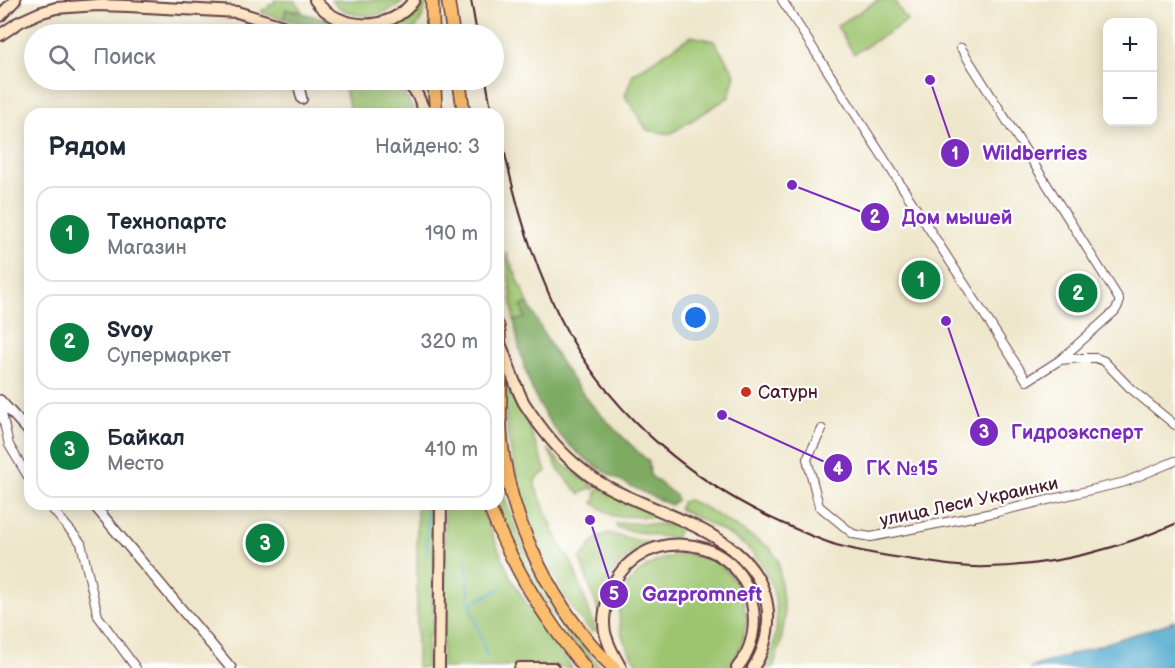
<!DOCTYPE html>
<html lang="ru">
<meta charset="utf-8">
<style>
body{margin:0;font-family:"Balsamiq Sans",sans-serif;background:#f2f2f3;color:#1f2937}
.controls{position:absolute;right:18px;top:18px;display:grid;overflow:hidden;border-radius:12px;box-shadow:0 3px 15px #0003}
.controls button{width:54px;height:54px;display:grid;place-items:center;padding:0;border:0;border-bottom:2px solid #e0e1e3;background:#fff;color:#1f2937;font:30px sans-serif}
.you{position:absolute;left:696px;top:318px;width:21px;height:21px;margin:-15px;border:4px solid #fff;border-radius:50%;background:#1a73e8;box-shadow:0 0 0 9px #1a73e833}
.badge{display:grid;place-items:center;width:39px;height:39px;border-radius:50%;background:#0b8043;color:#fff;font-size:20px;font-weight:700}
.pin{position:absolute;translate:-50% -50%;border:3px solid #fff;box-shadow:0 2px 6px #0006}
.list{margin:0;padding:0;list-style:none}
h2{display:flex;justify-content:space-between;align-items:center;height:78px;margin:0;padding:0 24px;font-size:26px}
h2 small{font-size:20px;font-weight:400;color:#747a83}
.list li{display:grid;grid-template-columns:39px 1fr auto;gap:18px;align-items:center;box-sizing:border-box;height:96px;margin:0 12px 12px;padding:0 12px;border:2px solid #e0e1e3;border-radius:18px}
.list b{display:block;font-size:22px;white-space:nowrap}
.list p{margin:0;font-size:20px;white-space:nowrap;color:#747a83}
.list em{font-size:20px;font-style:normal;color:#747a83}
.icon{flex:none;width:33px;height:33px;fill:none;stroke:currentColor;stroke-width:2;stroke-linecap:round;stroke-linejoin:round}
.map{position:relative;flex:none;width:1175px;height:668px;overflow:hidden}
.search{position:absolute;background:#fff;box-shadow:0 3px 15px #0003;left:24px;top:24px;width:480px;height:66px;display:flex;align-items:center;gap:15px;box-sizing:border-box;padding:0 21px;border-radius:33px;color:#747a83;font-size:22px}
.panel{position:absolute;background:#fff;box-shadow:0 3px 15px #0003;left:24px;top:108px;width:480px;height:402px;border-radius:18px}
.map>svg:first-child{display:block}
</style>
<div class="map">
<svg width="1175" height="668" viewBox="0 0 1175 668">
<rect width="100%" height="100%" fill="#fff"/>
<filter id="ink" filterUnits="userSpaceOnUse"><feTurbulence type="fractalNoise" baseFrequency=".0167" numOctaves="2"/><feDisplacementMap in="SourceGraphic" scale="12" xChannelSelector="R" yChannelSelector="G"/><feConvolveMatrix kernelMatrix="1 2 1 2 8 2 1 2 1" color-interpolation-filters="sRGB"/></filter>
<filter id="wash" filterUnits="userSpaceOnUse"><feTurbulence type="fractalNoise" baseFrequency=".008" numOctaves="4" result="noise"/><feDisplacementMap in="SourceGraphic" scale="24" xChannelSelector="R" yChannelSelector="G"/><feGaussianBlur stdDeviation="1.35" result="paint"/><feColorMatrix in="noise" values="0 0 0 0 0 0 0 0 0 0 0 0 0 0 0 0 0 1.4 0 .05"/><feComposite in="paint" operator="in"/></filter>
<g filter="url(#wash)">
<rect width="100%" height="100%" fill="#eee6ca"/>
<path fill="#9dc570" stroke="#74724e" stroke-width="1.5" d="M274 0 296 1 302 12 286 9 284 19 262 13V10L269 8V5L274 3Z
M331 0H404C384 19 351 22 331 0Z
M418 0H425C425 15 421 24 409 34H342L345 24C378 30 397 30 418 0Z
M878 0H894L907 21 854 54 837 26Z
M691 36 714 41 735 74 729 97 670 134 647 130 625 96 633 74Z
M343 80H392L402 90 414 111 405 114H351Z
M506 252 528 303 522 306 525 319 514 321Z
M507 383 513 386 546 471 535 480V486L560 545 571 561 596 630 592 632C548 592 495 442 507 383Z
M548 449 562 464 595 487 594 490 591 487 580 494 559 471Z
M498 476C518 547 552 612 601 668H594C559 628 531 585 510 536 506 527 500 516 498 507 496 500 498 485 498 476Z
M600 488 657 515V517L613 516 593 503 597 497 595 495Z
M688 500 704 507 770 548 778 560 785 618 781 642 773 668H763C787 631 779 573 744 545 725 530 701 520 679 509L682 502Z
M417 504H435L433 635H428L427 668H417Z
M445 504H479L511 578 527 605 572 668C554 668 537 663 519 665 494 668 468 668 442 668Z
M621 523 681 525 675 539 617 528 616 524Z
M607 533 649 543 628 556 617 567 608 580 598 610 580 559 595 540Z
M686 553 718 562 741 588 747 620 741 646 733 661 726 668H641C610 633 610 585 655 562 664 557 676 556 686 553Z"/>
<path fill="#7eaa62" stroke="#646446" stroke-width="1.5" d="M286 9 345 24 342 34 284 19Z
M528 303C543 332 558 361 578 387 598 415 624 438 649 462L650 475 675 495 677 500 671 505C572 461 533 432 514 321L525 318 521 306Z"/>
<path fill="#4da7cb" stroke="#4c637b" stroke-width="1.5" d="M1175 621V668H1029Z"/>
<g fill="none" stroke-linecap="round" stroke-linejoin="round">
<path stroke="#4da7cb" stroke-width="2" d="M427 554V504
M466 560 470 604 487 656
M470 604 500 589"/>
</g>
</g>
<g filter="url(#ink)">
<g fill="none" stroke-linecap="round" stroke-linejoin="round">
<defs>
<path id="minor" d="M782 0 1027 381 1060 360 1115 311 1119 304V299L961 48
M1060 360 1081 358H1096L1104 361 1130 388 1175 425
M0 405 9 445 30 480
M822 429 807 459 819 506 853 534 871 537 997 512 1125 482 1175 461
M48 504 81 543 98 616 136 668"/>
<path id="tertiary" d="M266 24 281 34
M297 80 302 99
M0 400 30 433
M93 504 231 668"/>
<path id="secondary" d="M315 0C338 32 392 33 414 0
M0 16 15 0
M17 23 39 13 56 8 97 5 128 6 237 12 308 34
M0 35 21 21
M405 80 417 94 426 114
M502 348C509 366 515 386 524 403 537 423 555 447 574 463 581 469 590 477 599 482 654 516 762 532 768 612 769 633 764 651 753 668
M439 668 441 504
M520 668H553
M621 668C616 659 610 649 607 639 602 627 604 610 608 598 628 525 736 527 752 603 757 626 752 650 737 668"/>
<path id="primary" d="M432 0 433 34
M448 0 453 34
M434 80 436 114
M459 80 464 114
M498 326C504 362 498 399 501 435 507 517 554 613 614 668
M488 504C513 567 542 616 585 668"/>
</defs>
<use href="#minor" stroke="#633d43" stroke-width="10"/>
<use href="#tertiary" stroke="#633d43" stroke-width="12"/>
<use href="#secondary" stroke="#633d43" stroke-width="14"/>
<use href="#primary" stroke="#633d43" stroke-width="15"/>
<use href="#minor" stroke="#fff" stroke-width="8"/>
<use href="#tertiary" stroke="#fff" stroke-width="9"/>
<use href="#secondary" stroke="#fde5c5" stroke-width="10"/>
<use href="#primary" stroke="#fbbd6e" stroke-width="12"/>
<path stroke="#4a1f2b" stroke-width="2" d="M471 0 477 34
M486 80 492 114
M498 121C513 196 532 267 569 335 617 420 696 484 784 524 803 532 821 541 840 546 863 552 886 556 908 559 934 563 961 568 987 567 1051 566 1115 550 1175 524"/>
</g>
</g>
<circle fill="#c8321e" stroke="#fff" stroke-width="2" cx="746" cy="392" r="6"/>
<g text-anchor="middle" dominant-baseline="central" stroke-width="4.5" stroke-linejoin="round" paint-order="stroke">
<g font-size="18" fill="#4a1f2b" stroke="#fff" text-anchor="start">
<text x="758" y="392">Сатурн</text>
</g>
<g font-size="18" fill="#4a1f2b" stroke="#fff">
<text transform="translate(969 502) rotate(-12)">улица Леси Украинки</text>
</g>
</g>
<path fill="none" stroke="#7b2cbf" stroke-width="2" d="M930 80L955 153M792 185L875 217M946 321L984 432M722 415L838 468M590 520L614 594"/>
<g fill="#7b2cbf" stroke="#fff" stroke-width="2">
<circle cx="930" cy="80" r="6"/>
<circle cx="792" cy="185" r="6"/>
<circle cx="946" cy="321" r="6"/>
<circle cx="722" cy="415" r="6"/>
<circle cx="590" cy="520" r="6"/>
<circle cx="955" cy="153" r="15"/>
<circle cx="875" cy="217" r="15"/>
<circle cx="984" cy="432" r="15"/>
<circle cx="838" cy="468" r="15"/>
<circle cx="614" cy="594" r="15"/>
</g>
<g font-size="18" text-anchor="middle" font-weight="bold" fill="#fff">
<text x="955" y="160">1</text>
<text x="875" y="223">2</text>
<text x="984" y="438">3</text>
<text x="838" y="475">4</text>
<text x="614" y="600">5</text>
</g>
<g font-size="20" text-anchor="middle" font-weight="bold" fill="#7b2cbf" stroke="#fff" stroke-width="4.5" stroke-linejoin="round" paint-order="stroke">
<text x="1035" y="160">Wildberries</text>
<text x="957" y="224">Дом мышей</text>
<text x="1077" y="439">Гидроэксперт</text>
<text x="902" y="475">ГК №15</text>
<text x="702" y="601">Gazpromneft</text>
</g>
</svg>
<div class="controls">
<button>+</button>
<button>−</button>
</div>
<div class="you"></div>
<div class="pin badge" style="left:921px;top:280px">1</div>
<div class="pin badge" style="left:1078px;top:293px">2</div>
<div class="pin badge" style="left:265px;top:543px">3</div>
<div class="search"><svg class="icon" aria-label="search" viewBox="0 0 24 24"><circle cx="10" cy="10" r="6"/><path d="M15 15l6 6"/></svg>Поиск</div>
<section class="panel">
<h2>Рядом<small>Найдено: 3</small></h2>
<ul class="list">
<li><span class="badge">1</span><div><b>Технопартс</b><p>Магазин</p></div><em>190 m</em></li>
<li><span class="badge">2</span><div><b>Svoy</b><p>Супермаркет</p></div><em>320 m</em></li>
<li><span class="badge">3</span><div><b>Байкал</b><p>Место</p></div><em>410 m</em></li>
</ul>
</section>
</div>
